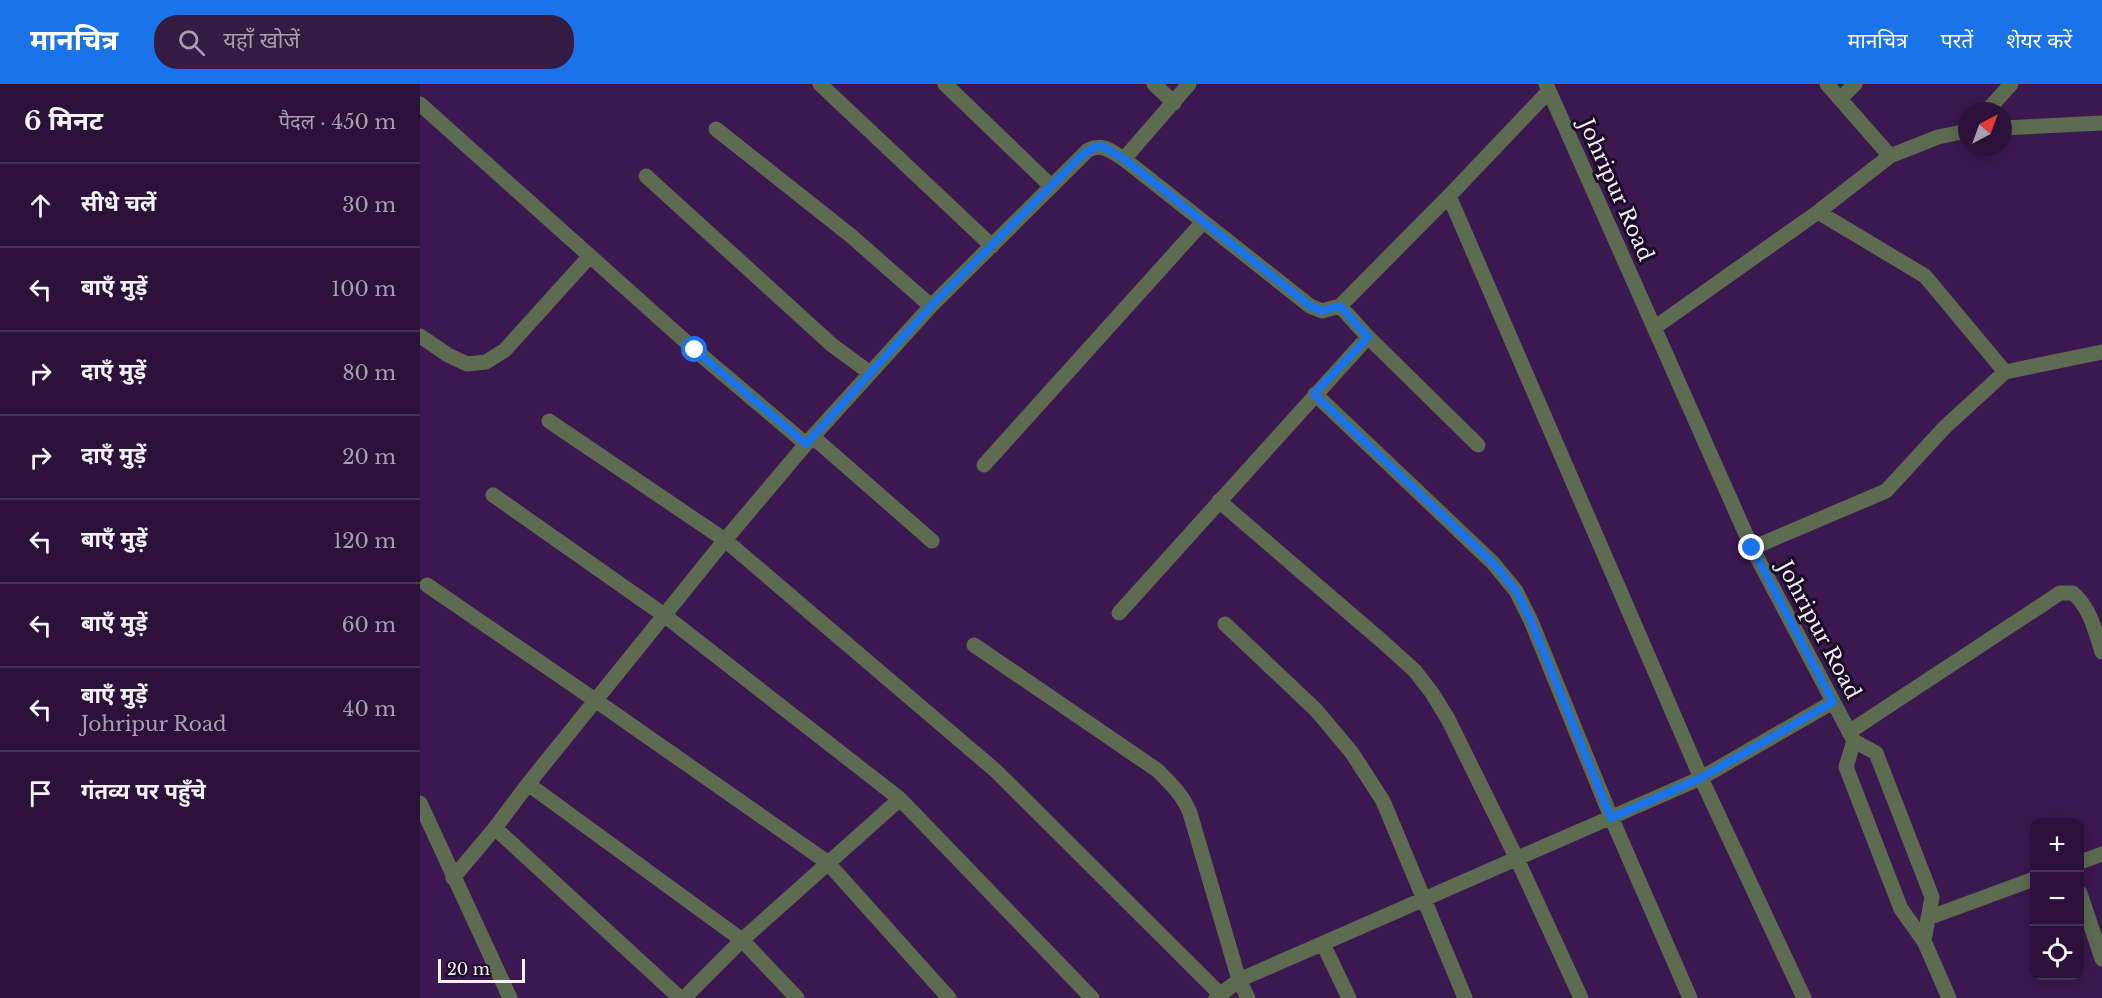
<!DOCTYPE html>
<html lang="hi">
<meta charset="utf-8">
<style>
body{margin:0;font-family:"Libre Baskerville","Noto Sans Devanagari",serif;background:#341b42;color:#f1f3f6}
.controls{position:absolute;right:18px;bottom:18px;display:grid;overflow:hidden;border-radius:12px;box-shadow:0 3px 15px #0003}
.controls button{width:54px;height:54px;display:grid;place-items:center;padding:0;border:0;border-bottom:2px solid #483255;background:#2c123b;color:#f1f3f6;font:30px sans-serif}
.compass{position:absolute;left:1538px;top:18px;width:54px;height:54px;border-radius:50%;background:#2c123b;box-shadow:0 3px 15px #0003;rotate:41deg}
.scale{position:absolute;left:18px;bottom:15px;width:87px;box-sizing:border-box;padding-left:6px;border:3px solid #f6eefc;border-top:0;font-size:16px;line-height:21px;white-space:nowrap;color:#f6eefc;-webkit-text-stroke:4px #1b0c24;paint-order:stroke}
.stop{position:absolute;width:18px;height:18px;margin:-14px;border:4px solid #1a73e8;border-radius:50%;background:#fff}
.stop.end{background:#1a73e8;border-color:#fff;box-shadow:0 2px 6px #0008}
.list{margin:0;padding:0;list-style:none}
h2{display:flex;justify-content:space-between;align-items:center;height:78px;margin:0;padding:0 24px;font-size:26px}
h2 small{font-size:20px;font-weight:400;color:#a69eaf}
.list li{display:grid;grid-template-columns:39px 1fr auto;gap:18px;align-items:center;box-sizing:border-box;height:84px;padding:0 24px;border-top:2px solid #483255}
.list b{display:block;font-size:22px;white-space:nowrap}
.list p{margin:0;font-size:20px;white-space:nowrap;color:#a69eaf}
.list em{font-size:20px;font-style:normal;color:#a69eaf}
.icon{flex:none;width:33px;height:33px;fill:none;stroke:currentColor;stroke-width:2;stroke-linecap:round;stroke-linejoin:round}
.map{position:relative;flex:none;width:1682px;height:914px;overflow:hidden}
header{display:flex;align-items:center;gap:36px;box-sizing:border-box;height:84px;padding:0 30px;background:#1a73e8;color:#fff}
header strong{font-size:28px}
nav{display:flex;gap:33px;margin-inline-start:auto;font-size:21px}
.search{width:420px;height:54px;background:#341b42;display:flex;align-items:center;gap:15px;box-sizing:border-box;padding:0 21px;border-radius:24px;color:#a69eaf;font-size:22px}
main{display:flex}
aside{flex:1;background:#2c123b}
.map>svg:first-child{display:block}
</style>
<header>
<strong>मानचित्र</strong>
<div class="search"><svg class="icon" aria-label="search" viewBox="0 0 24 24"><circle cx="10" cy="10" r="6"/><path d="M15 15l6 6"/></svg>यहाँ खोजें</div>
<nav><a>मानचित्र</a><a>परतें</a><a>शेयर करें</a></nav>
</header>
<main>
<aside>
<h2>6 मिनट<small>पैदल · 450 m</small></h2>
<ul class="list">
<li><svg class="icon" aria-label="ahead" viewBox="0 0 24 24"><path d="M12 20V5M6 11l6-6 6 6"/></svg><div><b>सीधे चलें</b></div><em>30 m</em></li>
<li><svg class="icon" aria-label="left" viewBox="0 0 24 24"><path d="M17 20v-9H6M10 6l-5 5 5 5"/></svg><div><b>बाएँ मुड़ें</b></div><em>100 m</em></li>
<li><svg class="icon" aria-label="right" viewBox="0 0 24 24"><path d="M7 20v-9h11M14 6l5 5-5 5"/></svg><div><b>दाएँ मुड़ें</b></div><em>80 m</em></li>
<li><svg class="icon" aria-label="right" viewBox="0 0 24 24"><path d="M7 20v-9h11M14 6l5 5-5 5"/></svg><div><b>दाएँ मुड़ें</b></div><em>20 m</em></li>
<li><svg class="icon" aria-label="left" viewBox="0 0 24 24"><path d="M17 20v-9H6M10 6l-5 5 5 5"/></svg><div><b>बाएँ मुड़ें</b></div><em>120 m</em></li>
<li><svg class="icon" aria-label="left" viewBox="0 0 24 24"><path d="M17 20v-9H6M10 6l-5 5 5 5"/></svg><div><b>बाएँ मुड़ें</b></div><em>60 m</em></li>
<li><svg class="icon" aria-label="left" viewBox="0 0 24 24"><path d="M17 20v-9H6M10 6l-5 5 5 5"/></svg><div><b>बाएँ मुड़ें</b><p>Johripur Road</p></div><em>40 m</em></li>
<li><svg class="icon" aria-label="arrive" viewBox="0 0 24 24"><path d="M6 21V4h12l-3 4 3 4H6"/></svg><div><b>गंतव्य पर पहुँचे</b></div></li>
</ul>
</aside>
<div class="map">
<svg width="1682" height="914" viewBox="0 0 1682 914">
<rect width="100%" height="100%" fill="#3b184f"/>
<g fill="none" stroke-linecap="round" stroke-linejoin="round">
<path stroke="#5d6c51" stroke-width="15" d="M400 0 572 162
M525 0 631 102
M734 0 754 19
M1126 0 1332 464 1434 657 1426 683 1481 825 1504 857 1529 914
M1407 0 1470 72
M1420 15 1435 0
M0 20 275 266 386 360
M1567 27 1591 0
M1583 44 1682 39
M296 45 430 151 511 222
M704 75 769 0
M226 92 412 261 450 289
M1029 112 1281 694 1384 914
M1398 128 1505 192 1585 288
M920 222 948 253 1058 361
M1234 244 1398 128 1470 72 1518 53 1547 47
M0 252 28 271 47 280 66 278 85 266 169 173
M895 310 1073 479 1096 507 1111 537 1191 733 1270 914
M129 337 305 456 576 687 800 910
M393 353 512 457
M564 381 783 138
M73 411 244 531 480 715 672 914
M799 417 963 558 995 587 1012 609 1028 635 1097 775 1161 914
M1332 464 1466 407 1524 344 1585 288 1682 268
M7 501 175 616 407 778 529 914
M699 529 948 253
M805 540 896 626 932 669 963 717 1045 914
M554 561 737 686C751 700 763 711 770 729L819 896 828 914
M1429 648 1640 509H1653C1670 524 1675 546 1682 568
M1434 657 1456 669 1512 813 1504 857
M108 700 322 856 377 914
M0 719 90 914
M75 744 260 914
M1660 778 1682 770
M33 794 75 744 108 700 305 456 386 360 511 222 668 66C684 59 690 67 704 75L890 222 902 227 920 222 1029 112 1129 7
M1660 809 1682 875
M1508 834 1614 795
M903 860 929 914
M264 914 322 856 480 715
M796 914 819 896 1281 694 1413 618"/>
</g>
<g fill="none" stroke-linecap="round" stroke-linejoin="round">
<path stroke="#1a73e8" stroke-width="8" d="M275 266 386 360 511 222 662 71 677 62 684 63 704 75 890 222 902 227 920 222 948 253 894 310 1073 479 1096 507 1111 537 1191 734 1281 694 1413 618 1332 464"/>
</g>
<g text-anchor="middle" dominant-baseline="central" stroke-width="6" stroke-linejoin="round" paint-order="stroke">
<g font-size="21" fill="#f6eefc" stroke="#1b0c24">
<text transform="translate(1196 106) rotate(66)">Johripur Road</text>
<text transform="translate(1399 546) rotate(62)">Johripur Road</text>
</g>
</g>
</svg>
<div class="controls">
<button>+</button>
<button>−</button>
<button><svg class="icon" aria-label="locate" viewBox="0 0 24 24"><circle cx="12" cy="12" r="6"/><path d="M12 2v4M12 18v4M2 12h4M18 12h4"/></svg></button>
</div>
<svg class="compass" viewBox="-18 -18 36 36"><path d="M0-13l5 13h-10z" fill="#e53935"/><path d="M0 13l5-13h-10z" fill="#a69eaf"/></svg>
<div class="scale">20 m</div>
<div class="stop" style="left:275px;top:266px"></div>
<div class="stop end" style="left:1332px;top:464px"></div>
</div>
</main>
